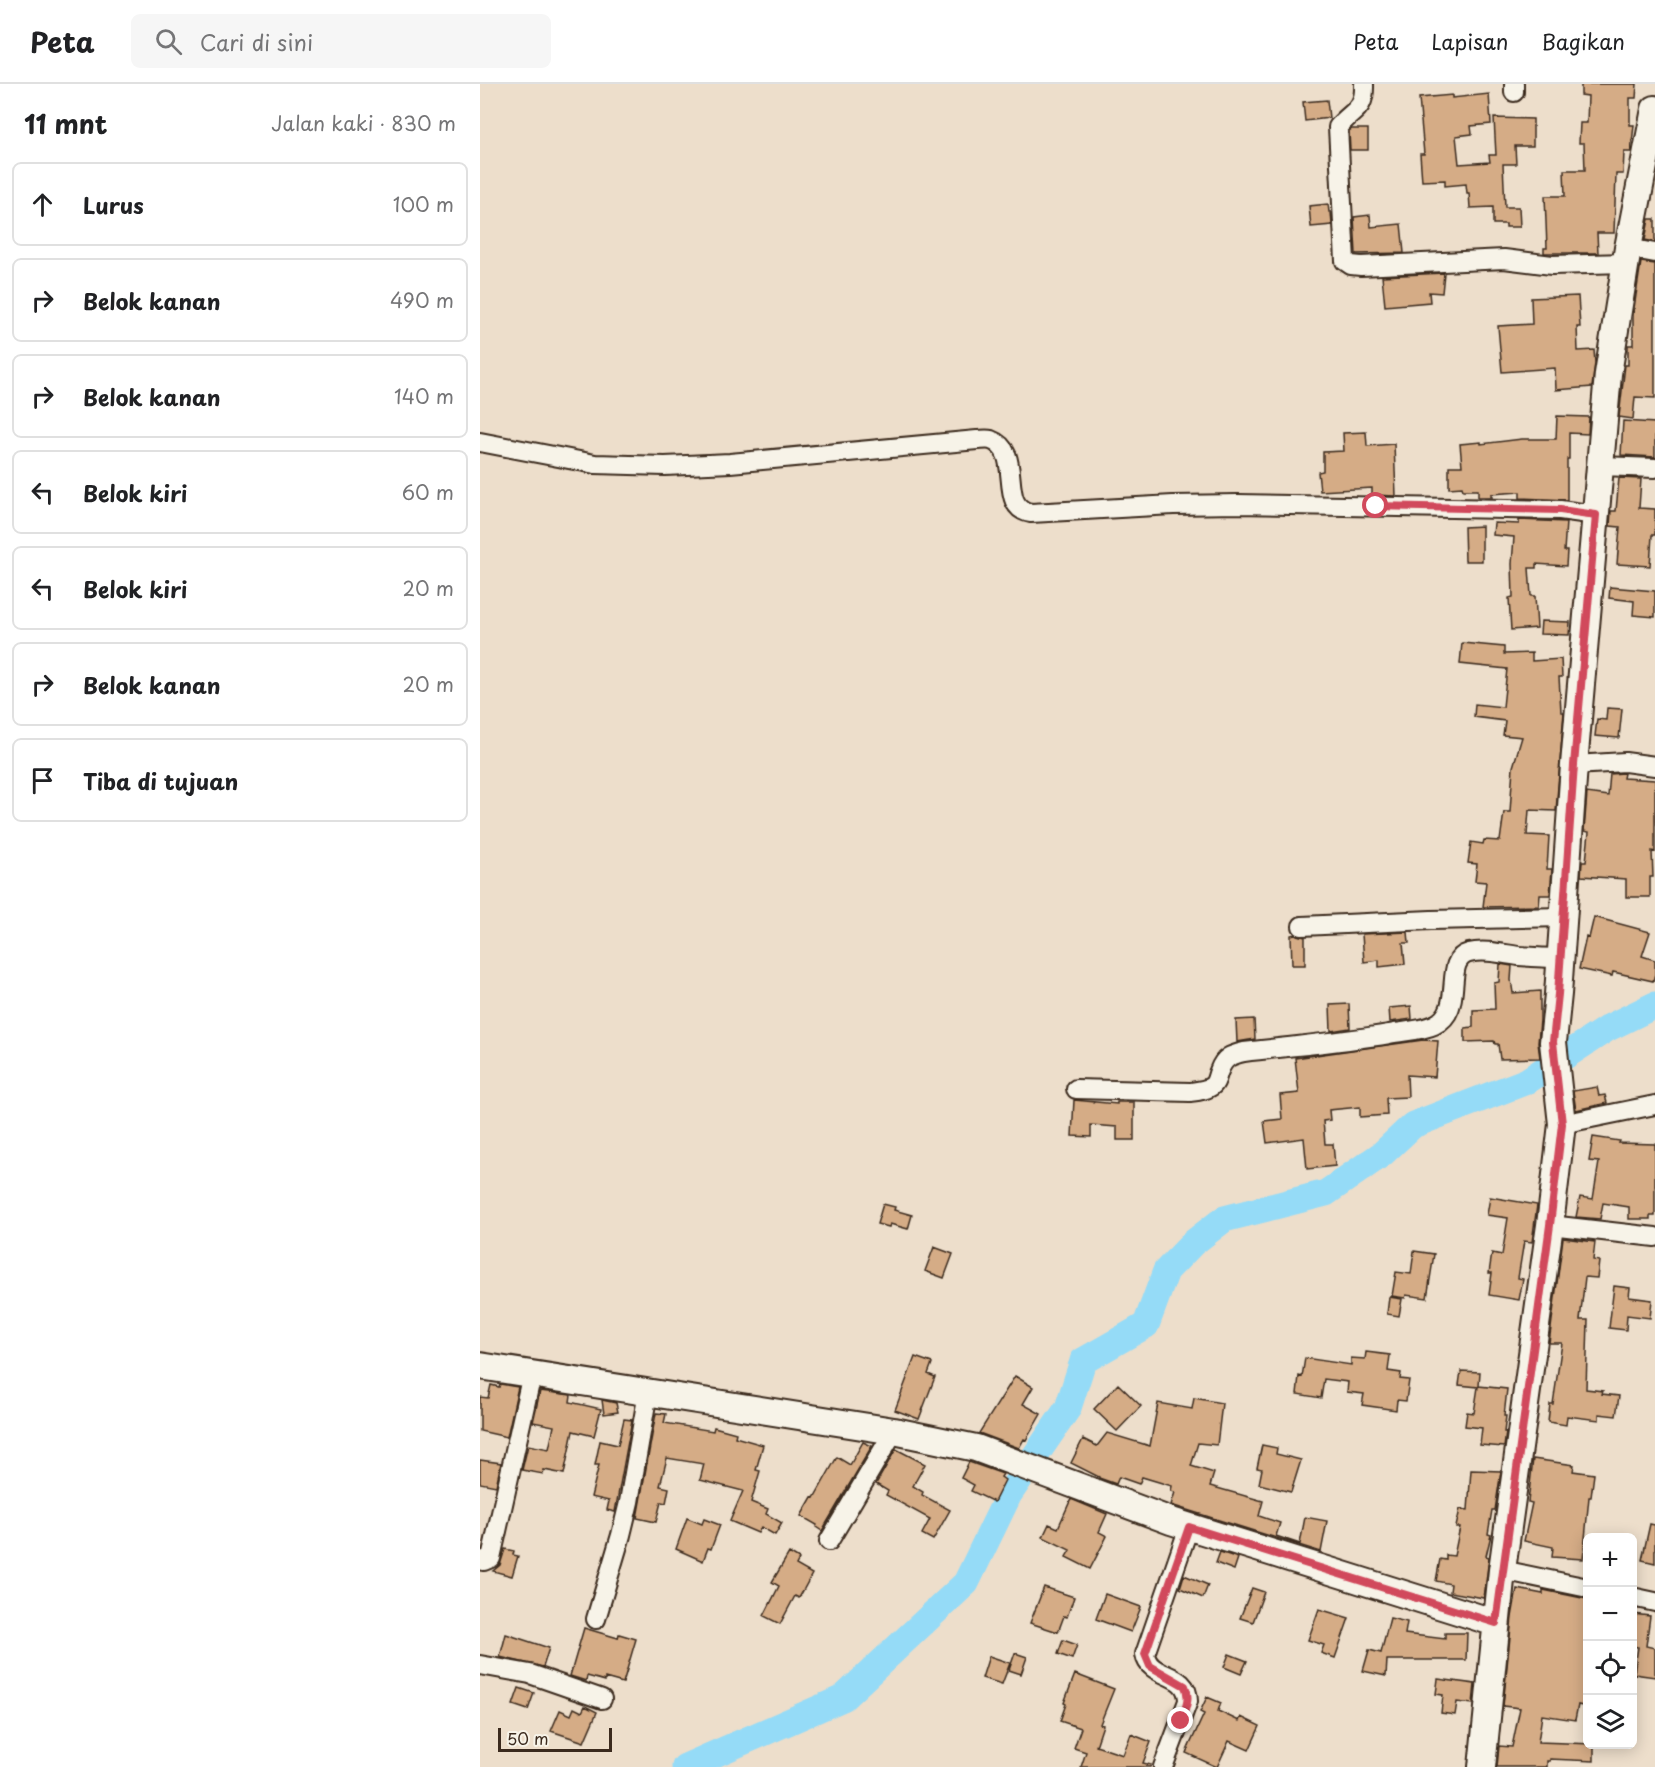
<!DOCTYPE html>
<html lang="id">
<meta charset="utf-8">
<style>
body{margin:0;font-family:"Playpen Sans",sans-serif;background:#f6f6f6;color:#202124}
.controls{position:absolute;right:18px;bottom:18px;display:grid;overflow:hidden;border-radius:9px;box-shadow:0 3px 15px #0003}
.controls button{width:54px;height:54px;display:grid;place-items:center;padding:0;border:0;border-bottom:2px solid #e0e0e0;background:#fff;color:#202124;font:30px sans-serif}
.scale{position:absolute;left:18px;bottom:15px;width:114px;box-sizing:border-box;padding-left:6px;border:3px solid #3b2a1e;border-top:0;font-size:16px;line-height:21px;white-space:nowrap;color:#3b2a1e;-webkit-text-stroke:4px #f7f3e8;paint-order:stroke}
.stop{position:absolute;width:18px;height:18px;margin:-14px;border:4px solid #d1495b;border-radius:50%;background:#fff}
.stop.end{background:#d1495b;border-color:#fff;box-shadow:0 2px 6px #0008}
.list{margin:0;padding:0;list-style:none}
h2{display:flex;justify-content:space-between;align-items:center;height:78px;margin:0;padding:0 24px;font-size:26px}
h2 small{font-size:20px;font-weight:400;color:#757577}
.list li{display:grid;grid-template-columns:39px 1fr auto;gap:18px;align-items:center;box-sizing:border-box;height:84px;margin:0 12px 12px;padding:0 12px;border:2px solid #e0e0e0;border-radius:9px}
.list b{display:block;font-size:22px;white-space:nowrap}
.list em{font-size:20px;font-style:normal;color:#757577}
.icon{flex:none;width:33px;height:33px;fill:none;stroke:currentColor;stroke-width:2;stroke-linecap:round;stroke-linejoin:round}
.map{position:relative;flex:none;width:1175px;height:1683px;overflow:hidden}
header{display:flex;align-items:center;gap:36px;box-sizing:border-box;height:84px;padding:0 30px;background:#fff;border-bottom:2px solid #e0e0e0}
header strong{font-size:28px}
nav{display:flex;gap:33px;margin-inline-start:auto;font-size:21px}
.search{width:420px;height:54px;background:#f6f6f6;display:flex;align-items:center;gap:15px;box-sizing:border-box;padding:0 21px;border-radius:9px;color:#757577;font-size:22px}
main{display:flex}
aside{flex:1;background:#fff}
.map>svg:first-child{display:block}
</style>
<header>
<strong>Peta</strong>
<div class="search"><svg class="icon" aria-label="search" viewBox="0 0 24 24"><circle cx="10" cy="10" r="6"/><path d="M15 15l6 6"/></svg>Cari di sini</div>
<nav><a>Peta</a><a>Lapisan</a><a>Bagikan</a></nav>
</header>
<main>
<aside>
<h2>11 mnt<small>Jalan kaki · 830 m</small></h2>
<ul class="list">
<li><svg class="icon" aria-label="ahead" viewBox="0 0 24 24"><path d="M12 20V5M6 11l6-6 6 6"/></svg><div><b>Lurus</b></div><em>100 m</em></li>
<li><svg class="icon" aria-label="right" viewBox="0 0 24 24"><path d="M7 20v-9h11M14 6l5 5-5 5"/></svg><div><b>Belok kanan</b></div><em>490 m</em></li>
<li><svg class="icon" aria-label="right" viewBox="0 0 24 24"><path d="M7 20v-9h11M14 6l5 5-5 5"/></svg><div><b>Belok kanan</b></div><em>140 m</em></li>
<li><svg class="icon" aria-label="left" viewBox="0 0 24 24"><path d="M17 20v-9H6M10 6l-5 5 5 5"/></svg><div><b>Belok kiri</b></div><em>60 m</em></li>
<li><svg class="icon" aria-label="left" viewBox="0 0 24 24"><path d="M17 20v-9H6M10 6l-5 5 5 5"/></svg><div><b>Belok kiri</b></div><em>20 m</em></li>
<li><svg class="icon" aria-label="right" viewBox="0 0 24 24"><path d="M7 20v-9h11M14 6l5 5-5 5"/></svg><div><b>Belok kanan</b></div><em>20 m</em></li>
<li><svg class="icon" aria-label="arrive" viewBox="0 0 24 24"><path d="M6 21V4h12l-3 4 3 4H6"/></svg><div><b>Tiba di tujuan</b></div></li>
</ul>
</aside>
<div class="map">
<svg width="1175" height="1683" viewBox="0 0 1175 1683">
<rect width="100%" height="100%" fill="#eddecb"/>
<filter id="ink" filterUnits="userSpaceOnUse"><feTurbulence type="fractalNoise" baseFrequency=".0167" numOctaves="2"/><feDisplacementMap in="SourceGraphic" scale="12" xChannelSelector="R" yChannelSelector="G"/><feConvolveMatrix kernelMatrix="1 2 1 2 8 2 1 2 1" color-interpolation-filters="sRGB"/></filter>
<g filter="url(#ink)">
<g fill="none" stroke-linecap="round" stroke-linejoin="round">
<path stroke="#95dbf7" stroke-width="27" d="M205 1683 363 1614 486 1499 529 1410 588 1324 603 1277 666 1241 686 1187 713 1159 744 1135 846 1109 902 1070 933 1041 1047 997 1128 944 1175 921"/>
</g>
<path fill="#d5ac86" stroke="#3b2a1e" stroke-width="1.5" d="M1101 0H1157L1156 14H1150V41H1154L1151 68H1144L1143 90H1136L1134 149H1117L1118 169H1064V164H1067L1065 112H1085L1084 86H1105L1104 59H1099L1100 39H1107L1108 12 1101 11Z
M1009 10 1011 40 991 42 992 50 976 52 979 80 1010 78 1009 71H1016L1014 34 1053 35V62H1035L1036 80H1023L1025 123H1039L1040 143H1026V140H1013V123L990 124 989 109H987L986 100 965 102V96L942 97 940 70H944L939 14 972 11V14Z
M847 16 849 34 825 37 823 18Z
M872 45H888V66H870L869 47Z
M848 120 849 128H851L852 141 831 143 829 122Z
M890 131 891 143 921 140 924 169 876 170 874 133Z
M1169 135H1175V158L1165 156Z
M1161 178 1175 180V314L1155 313 1153 335 1139 333 1145 281H1148V261H1153V231Z
M964 189 962 209 949 208 950 218 905 222 902 192Z
M1098 212 1100 243H1097L1098 267 1114 266 1115 279 1112 303 1076 306 1075 284 1022 288 1018 242 1052 240 1051 214Z
M1077 332 1109 333 1108 350 1089 349V375H1087V416L1040 414V408L1011 410 1012 413H998V406H983L982 403 969 404V382H982L980 360 1001 358V360L1042 355H1076Z
M1143 337 1175 339V373L1141 371Z
M886 348 887 362 914 360 916 412 892 411V404L840 407 838 388 843 387V368L864 367 863 349Z
M1139 394 1161 395 1159 424 1175 425V451H1172L1170 482 1137 480 1140 443 1130 442 1131 427H1136Z
M1039 436 1086 438 1084 467H1087L1086 482 1056 480V484H1049L1051 512H1055L1057 544 1031 546 1029 514 1033 513 1032 480 1034 453 1013 451 1014 439 1039 440Z
M1002 442V477H985L984 443Z
M1130 503 1175 507V533L1153 531 1154 517 1129 514Z
M1061 537 1090 538 1089 551 1060 550Z
M982 559 1024 563V570L1052 569V577L1081 575 1082 593H1079L1081 628H1084L1076 727 1049 726 1047 751 1069 752 1067 785H1072L1070 811H1060L1059 822 1003 823 1006 798 995 797 997 780 988 779 991 758 1003 760 1004 756 1020 757 1024 728H1030L1033 683 1042 653 1023 651 1025 637 994 633 995 620 1023 623 1027 585 980 580Z
M1127 624 1142 625 1139 654 1115 652 1117 635 1126 636Z
M1144 689 1143 694 1175 696V768L1172 767 1173 793H1170V813H1146V795L1101 792 1102 778H1106L1109 748 1104 747 1107 709 1128 712 1130 690Z
M1114 833 1170 848 1162 872 1175 876V890L1173 897 1133 888 1132 892 1099 885 1106 853 1109 854Z
M928 848 929 859H923L925 880 899 883V876L884 878 882 850Z
M815 850 825 853V881H812L811 851Z
M1020 880 1032 882 1031 896 1033 909 1060 907V936L1058 959 1060 974 1020 975 1018 960H1015L1014 957 985 958V944L993 943V926L1015 925 1014 899 1019 898Z
M869 920 870 944 851 947 850 921Z
M931 922 932 935 910 938 909 924Z
M774 935 775 955 757 958 756 936Z
M943 956 958 957 955 993 927 991 928 1013 906 1014 907 1031 880 1033V1023L849 1026 850 1036 843 1037 845 1060H853L855 1082 827 1085 824 1054 787 1059 784 1037 802 1035 800 1011 819 1009 815 974Z
M1117 1003 1119 1012 1125 1011 1127 1019 1096 1026 1093 1007Z
M594 1016 637 1020V1018H654V1056H637V1043L611 1041V1053L592 1052Z
M1113 1053 1140 1057 1139 1059 1175 1060V1132H1170V1135H1149V1123L1123 1119 1120 1135 1096 1133 1100 1113 1113 1115 1119 1078 1109 1077Z
M1010 1113 1057 1121 1052 1158 1044 1157 1038 1194 1043 1195 1039 1216 1009 1211 1012 1189H1009L1012 1169 1022 1171 1028 1134 1007 1131Z
M403 1120 415 1123 414 1126 432 1131 428 1145 410 1140 409 1143 397 1140Z
M1083 1154 1115 1158 1113 1176 1119 1177 1117 1194 1105 1193 1100 1236H1108L1106 1305 1123 1307 1122 1310 1139 1312 1136 1332 1119 1330V1336L1087 1332 1086 1341 1068 1338 1070 1320H1073L1082 1259H1069Z
M454 1163 473 1170 464 1194 445 1187Z
M934 1167 954 1170 947 1214 926 1211 925 1214 912 1212 916 1188 931 1190Z
M1134 1202 1150 1204 1149 1213 1172 1216 1170 1234 1147 1231 1146 1246 1129 1244Z
M909 1213 922 1215 919 1232 907 1230Z
M886 1268 910 1271 908 1287 921 1289 920 1295 929 1296 926 1317 917 1316 916 1326 882 1321 884 1310 867 1308 868 1298 844 1295 841 1314 817 1310 819 1292 822 1293 825 1274 871 1281V1274L885 1275Z
M435 1273 452 1279 448 1290 455 1293 439 1335 415 1326Z
M981 1287 1000 1288 999 1302 1027 1305 1024 1332H1026L1024 1348H1026L1024 1363 1000 1361 1002 1344 985 1342 987 1328 994 1329 998 1303 979 1301Z
M535 1292 553 1303 543 1320 561 1330 546 1356 544 1355 539 1364 499 1349Z
M20 1300 38 1303 27 1353 0 1347V1313L8 1314 11 1301 19 1303Z
M638 1300 661 1322 637 1347 614 1325Z
M60 1307 91 1311 90 1318 121 1325 114 1352 93 1347 84 1390 64 1386 63 1390 42 1386 48 1361 69 1365 74 1342 53 1338Z
M714 1314 742 1319 737 1361 718 1359 711 1382 734 1389 730 1402 783 1417 779 1432 800 1439 796 1452 820 1460 825 1433 847 1437 841 1468 691 1421 695 1408 691 1407 692 1402 662 1393 659 1400 639 1393 636 1400 619 1394V1393L591 1379 603 1355 617 1362 627 1349 670 1362 678 1319 712 1325Z
M122 1316 136 1319 138 1328 124 1330Z
M176 1329 186 1330 184 1339 233 1347 234 1343 256 1349 255 1353 283 1361 276 1386 280 1387 271 1418 288 1425 286 1430 302 1439 295 1451 281 1443 278 1449 250 1437 263 1407 220 1396 224 1380 187 1374 180 1402 189 1404 186 1419 181 1418 176 1438 157 1434Z
M144 1335 152 1336 135 1428 127 1426 129 1417 111 1413 119 1381H115L120 1357 138 1361Z
M383 1358 392 1362 342 1447 336 1443 337 1441 321 1432 332 1413 334 1414 357 1373 370 1381Z
M782 1361 797 1364 796 1370 821 1376 811 1408 779 1400 782 1385 777 1384Z
M416 1365 445 1380 433 1402 443 1408 442 1411 470 1426 453 1456 442 1450 450 1435 406 1411 408 1407 396 1400Z
M1053 1375 1094 1381 1093 1387 1114 1390 1111 1413H1109L1103 1475 1072 1473 1073 1463 1044 1457 1052 1419 1048 1418Z
M0 1376 21 1379 16 1402 0 1399Z
M489 1378 523 1390 521 1393 525 1396 514 1418 491 1407 494 1401 481 1394Z
M991 1386 1021 1387 1015 1426H1012L1008 1450 1011 1451 1006 1472 1009 1473 1004 1514 970 1508 971 1500 956 1497 960 1475 966 1476V1471L974 1472 980 1443H976L980 1425 988 1426Z
M591 1415 627 1430 619 1448 627 1452 610 1485 586 1473 590 1466 563 1453 569 1440 578 1444Z
M207 1434 222 1440 224 1435 240 1441 231 1465 228 1464 223 1477 196 1465Z
M1170 1440 1175 1441V1479L1162 1476Z
M25 1465 34 1467 33 1471 38 1472 32 1492 13 1487 20 1481Z
M740 1468 758 1474 754 1486 736 1479Z
M309 1469 319 1475 316 1481 332 1490 319 1514 315 1512 300 1540 284 1532 299 1502 292 1498Z
M704 1491 728 1501 723 1514 700 1504Z
M564 1503 594 1513 587 1533 584 1532 578 1548 550 1539Z
M772 1504 784 1508 773 1538 760 1534Z
M1037 1505 1063 1510V1506L1107 1515V1623L1098 1621 1095 1636 1062 1631 1058 1658 1114 1660V1677L1070 1675V1677H1067V1683H1017L1019 1662 1032 1663 1040 1624 1023 1622 1032 1533Z
M625 1510 661 1523 651 1548 616 1535Z
M839 1525 869 1534 855 1574 841 1569 844 1561 828 1556Z
M1152 1530 1170 1532 1166 1562 1175 1564V1593L1154 1590 1158 1563 1152 1562Z
M910 1534 927 1538 925 1550 965 1555V1549H987L986 1576H907L906 1592 883 1587 889 1566 901 1569Z
M104 1544 138 1554 139 1550 156 1555 143 1599 125 1594V1597L107 1592 106 1597 90 1592Z
M26 1550 69 1564 63 1583 20 1573Z
M583 1556 597 1561 592 1575 578 1570Z
M535 1569 547 1573 541 1590 529 1586Z
M749 1570 767 1577 761 1590 744 1583Z
M509 1572 530 1579 522 1600 502 1594Z
M595 1590 634 1605 620 1640 623 1641 616 1662 643 1671 651 1650 671 1658 663 1679 671 1681 670 1683H601L606 1668 594 1664 601 1644 580 1637 586 1620 584 1619Z
M958 1595 995 1600 993 1620 977 1618 975 1631 961 1629 963 1611 956 1610Z
M39 1604 54 1609 48 1626 33 1621Z
M727 1613 741 1619 738 1627 759 1637 761 1633 780 1642 769 1666 749 1657 737 1683 706 1669 724 1630 720 1628Z
M105 1622 117 1628 104 1658 71 1647 80 1626 91 1631 94 1624 102 1628Z"/>
<g fill="none" stroke-linecap="round" stroke-linejoin="round">
<defs>
<path id="street" d="M884 0C885 27 873 25 858 43L865 177 871 181 881 182 1024 175 1072 181 1146 179
M1034 0V8
M1148 164 1175 169
M0 358 115 380 185 382 250 379 497 356C501 356 507 355 511 356 545 368 516 424 551 429L693 421 758 420 1080 426 1116 431
M1121 382 1175 384
M1094 681 1145 678 1175 682
M822 842 951 836 1083 833
M596 1005 710 1008C718 1007 728 1006 733 1001 737 997 737 991 739 987 744 973 751 971 764 968 813 962 861 958 909 950 923 947 941 947 954 941 987 926 961 876 989 869 1005 865 1023 870 1039 872 1052 873 1066 874 1080 874
M1082 1040 1175 1021
M1070 1141 1175 1153
M349 1457 414 1347
M0 1476 4 1477 11 1474 52 1290
M1022 1486 1108 1504
M1152 1513 1175 1518
M116 1535 141 1451 149 1418 168 1308
M0 1581 50 1590 122 1615
M683 1683 708 1617C708 1586 669 1596 665 1570L709 1443"/>
<path id="secondary" d="M0 1282 414 1347 496 1364 691 1437 1016 1539
M1002 1683 1022 1486 1070 1141 1082 1040 1073 958 1078 910 1094 681 1128 290 1148 164 1175 25"/>
</defs>
<use href="#street" stroke="#3b2a1e" stroke-width="22"/>
<use href="#secondary" stroke="#3b2a1e" stroke-width="30"/>
<use href="#street" stroke="#f7f3e8" stroke-width="18"/>
<use href="#secondary" stroke="#f7f3e8" stroke-width="26"/>
</g>
</g>
<g fill="none" stroke-linecap="round" stroke-linejoin="round" filter="url(#ink)">
<path stroke="#d1495b" stroke-width="8" d="M701 1637C705 1625 711 1615 705 1602L670 1582 665 1570 709 1443 1016 1539 1070 1141 1082 1040 1073 958 1078 910 1094 681 1116 431 1080 426 896 422"/>
</g>
</svg>
<div class="controls">
<button>+</button>
<button>−</button>
<button><svg class="icon" aria-label="locate" viewBox="0 0 24 24"><circle cx="12" cy="12" r="6"/><path d="M12 2v4M12 18v4M2 12h4M18 12h4"/></svg></button>
<button><svg class="icon" aria-label="layers" viewBox="0 0 24 24"><path d="M12 4l9 5-9 5-9-5zM3 14l9 5 9-5"/></svg></button>
</div>
<div class="scale">50 m</div>
<div class="stop" style="left:896px;top:422px"></div>
<div class="stop end" style="left:701px;top:1637px"></div>
</div>
</main>
